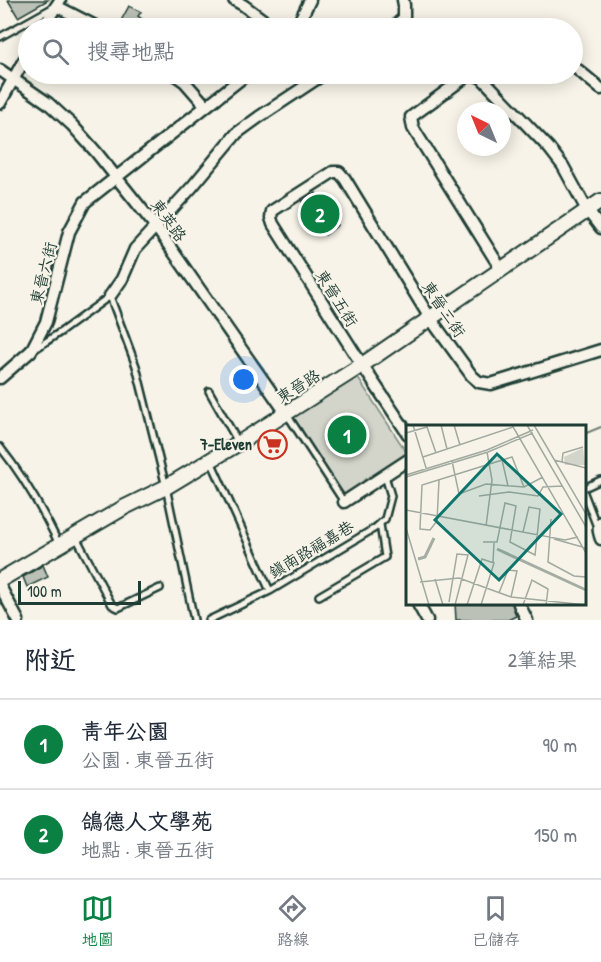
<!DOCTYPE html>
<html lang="zh-TW">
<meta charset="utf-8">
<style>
body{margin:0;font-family:"Patrick Hand","LXGW WenKai TC",sans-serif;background:#f6f6f7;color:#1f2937}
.compass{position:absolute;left:457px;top:102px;width:54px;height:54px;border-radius:50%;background:#fff;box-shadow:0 3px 15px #0003;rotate:317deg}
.scale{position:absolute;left:18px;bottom:15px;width:123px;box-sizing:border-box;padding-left:6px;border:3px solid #1f3d34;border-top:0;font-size:16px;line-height:21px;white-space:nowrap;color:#1f3d34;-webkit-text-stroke:4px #f7f3e8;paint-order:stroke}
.you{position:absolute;left:244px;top:380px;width:21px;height:21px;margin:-15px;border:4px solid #fff;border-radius:50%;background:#1a73e8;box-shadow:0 0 0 9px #1a73e833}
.badge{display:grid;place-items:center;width:39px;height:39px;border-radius:50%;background:#0b8043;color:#fff;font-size:20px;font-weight:700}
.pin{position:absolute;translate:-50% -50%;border:3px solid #fff;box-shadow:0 2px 6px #0006}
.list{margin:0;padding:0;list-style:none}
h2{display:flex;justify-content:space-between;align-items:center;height:78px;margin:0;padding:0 24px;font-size:26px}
h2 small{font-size:20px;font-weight:400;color:#747a83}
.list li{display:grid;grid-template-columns:39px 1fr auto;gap:18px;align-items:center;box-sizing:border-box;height:90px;padding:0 24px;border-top:2px solid #e0e1e3}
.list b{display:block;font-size:22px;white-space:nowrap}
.list p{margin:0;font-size:20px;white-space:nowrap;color:#747a83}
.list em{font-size:20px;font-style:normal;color:#747a83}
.icon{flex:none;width:33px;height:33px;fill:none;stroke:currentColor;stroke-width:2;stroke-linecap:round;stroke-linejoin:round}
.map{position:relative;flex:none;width:601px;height:620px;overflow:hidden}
.search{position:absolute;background:#fff;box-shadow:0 3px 15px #0003;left:18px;right:18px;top:18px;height:66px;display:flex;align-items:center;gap:15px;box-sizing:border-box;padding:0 21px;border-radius:33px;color:#747a83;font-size:22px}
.sheet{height:258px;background:#fff}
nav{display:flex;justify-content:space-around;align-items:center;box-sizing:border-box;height:84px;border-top:2px solid #e0e1e3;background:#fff;font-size:16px;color:#747a83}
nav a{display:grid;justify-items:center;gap:3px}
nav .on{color:#0b8043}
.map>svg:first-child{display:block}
</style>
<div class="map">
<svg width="601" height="620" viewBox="0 0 601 620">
<rect width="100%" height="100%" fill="#f7f3e8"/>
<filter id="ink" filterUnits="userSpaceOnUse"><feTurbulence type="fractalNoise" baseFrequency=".0167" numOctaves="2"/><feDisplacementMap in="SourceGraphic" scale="12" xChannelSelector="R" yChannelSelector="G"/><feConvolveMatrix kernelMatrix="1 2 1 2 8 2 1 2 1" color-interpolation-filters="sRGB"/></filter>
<g filter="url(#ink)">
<path fill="#d3d5ca" stroke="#79897f" stroke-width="1.5" d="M354 372 407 453 340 498 286 417Z"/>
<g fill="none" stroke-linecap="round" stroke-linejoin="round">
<path stroke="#6f8077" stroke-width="2" d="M584 434 601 427"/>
</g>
<path fill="#bbc1b6" stroke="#1f3d34" stroke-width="1.5" d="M8 0H48L18 17Z
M129 6 141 12 138 16 142 19 137 28H117Z
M316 193 338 225 325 235 302 202Z
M43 565 48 577 27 587 23 577Z
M455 603H512L516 616 508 620H456Z"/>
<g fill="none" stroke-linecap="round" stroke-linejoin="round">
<defs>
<path id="lane" d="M0 37 52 8
M35 349 62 331 110 296 136 366 166 487 194 620
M209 391 238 442
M286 413 344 502
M0 447C24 477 42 509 59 544
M211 461 270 591
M584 488 601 480
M584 493 597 527
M76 537 112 605 118 608 160 588
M319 596 385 557 380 524
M209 620 270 591 375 528 385 519 391 496 385 476"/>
<path id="street" d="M234 0 243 5 274 28
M56 6 99 28
M43 28 60 0
M296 28 310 0
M392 28 404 18V5L403 0
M0 70 48 103 72 125 96 152 156 227 286 413
M578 70 601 89
M174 74 185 82 206 106
M0 103 28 53
M501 269 413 128 411 117 467 76 474 74 482 78 549 148 563 166 587 210 601 228
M110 296 122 279 135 249 192 187 237 133 259 117 324 74
M0 378 31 351 46 322 69 232 85 202 247 74
M408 434 362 365 273 224 271 218 272 211 333 172H339L345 179 430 318 472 376 479 382 491 384 601 350
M344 502 408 460
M601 522C597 527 599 533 601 539
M0 586 18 620
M418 604 427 620
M519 604 527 620"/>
<path id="secondary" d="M0 580 125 507 166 487 239 443 362 365 601 201"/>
</defs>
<use href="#lane" stroke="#1f3d34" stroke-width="10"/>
<use href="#street" stroke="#1f3d34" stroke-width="15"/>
<use href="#secondary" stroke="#1f3d34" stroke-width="18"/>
<use href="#lane" stroke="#f7f3e8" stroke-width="5"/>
<use href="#street" stroke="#f7f3e8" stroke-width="10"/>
<use href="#secondary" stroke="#f7f3e8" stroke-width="14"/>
</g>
</g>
<defs>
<symbol id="supermarket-ring" viewBox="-11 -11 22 22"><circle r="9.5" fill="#f7f3e8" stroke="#c8321e" stroke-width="1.5"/><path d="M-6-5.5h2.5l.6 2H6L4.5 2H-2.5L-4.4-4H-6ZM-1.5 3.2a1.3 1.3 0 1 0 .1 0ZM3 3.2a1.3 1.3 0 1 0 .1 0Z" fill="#c8321e"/></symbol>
</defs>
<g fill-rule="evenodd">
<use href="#supermarket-ring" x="256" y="428" width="33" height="33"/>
</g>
<g text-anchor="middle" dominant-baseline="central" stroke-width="4.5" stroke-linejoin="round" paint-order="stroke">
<g font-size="16" fill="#1f3d34" stroke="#f7f3e8">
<text transform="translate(169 220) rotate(54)">東英路</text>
<text transform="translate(43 273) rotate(-76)">東晉六街</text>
<text transform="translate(337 298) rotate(58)">東晉五街</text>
<text transform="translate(444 309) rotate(56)">東晉二街</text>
<text transform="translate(298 386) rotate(-32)">東晉路</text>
<text transform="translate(311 549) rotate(-31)">鎮南路福嘉巷</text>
</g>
<g font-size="16" font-weight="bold" fill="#1f3d34" stroke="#f7f3e8" text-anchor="end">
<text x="252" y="444">7-Eleven</text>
</g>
</g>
<g transform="translate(406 425)">
<rect width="180" height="180" fill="#f7f3e8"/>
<path d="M177 23 179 40H159L158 32Z" fill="#d3d5ca"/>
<path fill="none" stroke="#a4ada3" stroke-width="3" d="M91 124 180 165M12 134 19 132 28 113"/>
<path fill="none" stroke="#a1aaa0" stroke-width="1.5" d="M7 0 21 46M35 0 41 24M48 0 54 20M106 0 180 128M121 0 180 102M128 0 180 89M0 8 21 2 30 28M180 9V40M17 32 107 2M96 35 102 61M148 35 180 43M46 36 53 69 80 59 118 62 137 52M156 37 157 28 177 22M0 50 81 25 127 5M0 52 82 27 127 8M33 55 31 96 24 105 14 104 16 60 106 32 118 62M73 71 103 67 132 71 137 62 156 61M0 85 159 115 172 112M145 94 142 137 168 151 180 152M80 101 86 55 81 27M0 103 23 180M148 114 180 123M77 117H91L99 78 110 81 104 117 129 130 134 84 123 82 117 107M87 137 88 118M29 154 37 180M14 157 53 153 105 172 180 180M93 168 102 145 111 146 105 172M43 177 51 129 62 130 49 180M61 180 76 134 88 138 75 180M117 180 126 155 142 164 140 180"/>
<path fill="#0f766e" fill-opacity="0.15" stroke="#0f766e" stroke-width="3" d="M91 29 155 89 93 155 29 95Z"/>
<rect width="180" height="180" fill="none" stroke="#1f3d34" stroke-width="3"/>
</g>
</svg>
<svg class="compass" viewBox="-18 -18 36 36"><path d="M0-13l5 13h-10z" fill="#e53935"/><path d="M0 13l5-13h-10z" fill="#747a83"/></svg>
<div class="scale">100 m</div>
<div class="you"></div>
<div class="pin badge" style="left:347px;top:435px">1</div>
<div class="pin badge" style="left:320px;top:214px">2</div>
<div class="search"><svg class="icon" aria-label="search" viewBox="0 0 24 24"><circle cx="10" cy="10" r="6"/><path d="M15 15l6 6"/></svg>搜尋地點</div>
</div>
<section class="sheet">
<h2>附近<small>2筆結果</small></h2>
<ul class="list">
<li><span class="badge">1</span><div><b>青年公園</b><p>公園 · 東晉五街</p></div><em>90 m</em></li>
<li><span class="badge">2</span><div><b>鴿德人文學苑</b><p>地點 · 東晉五街</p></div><em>150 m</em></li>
</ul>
</section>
<nav>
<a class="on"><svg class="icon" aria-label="map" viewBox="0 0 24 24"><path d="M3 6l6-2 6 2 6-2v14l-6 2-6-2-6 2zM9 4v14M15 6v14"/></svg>地圖</a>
<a><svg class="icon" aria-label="directions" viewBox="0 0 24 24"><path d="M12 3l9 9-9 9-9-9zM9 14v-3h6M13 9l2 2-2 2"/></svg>路線</a>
<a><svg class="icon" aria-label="saved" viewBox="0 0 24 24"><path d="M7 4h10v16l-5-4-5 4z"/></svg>已儲存</a>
</nav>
